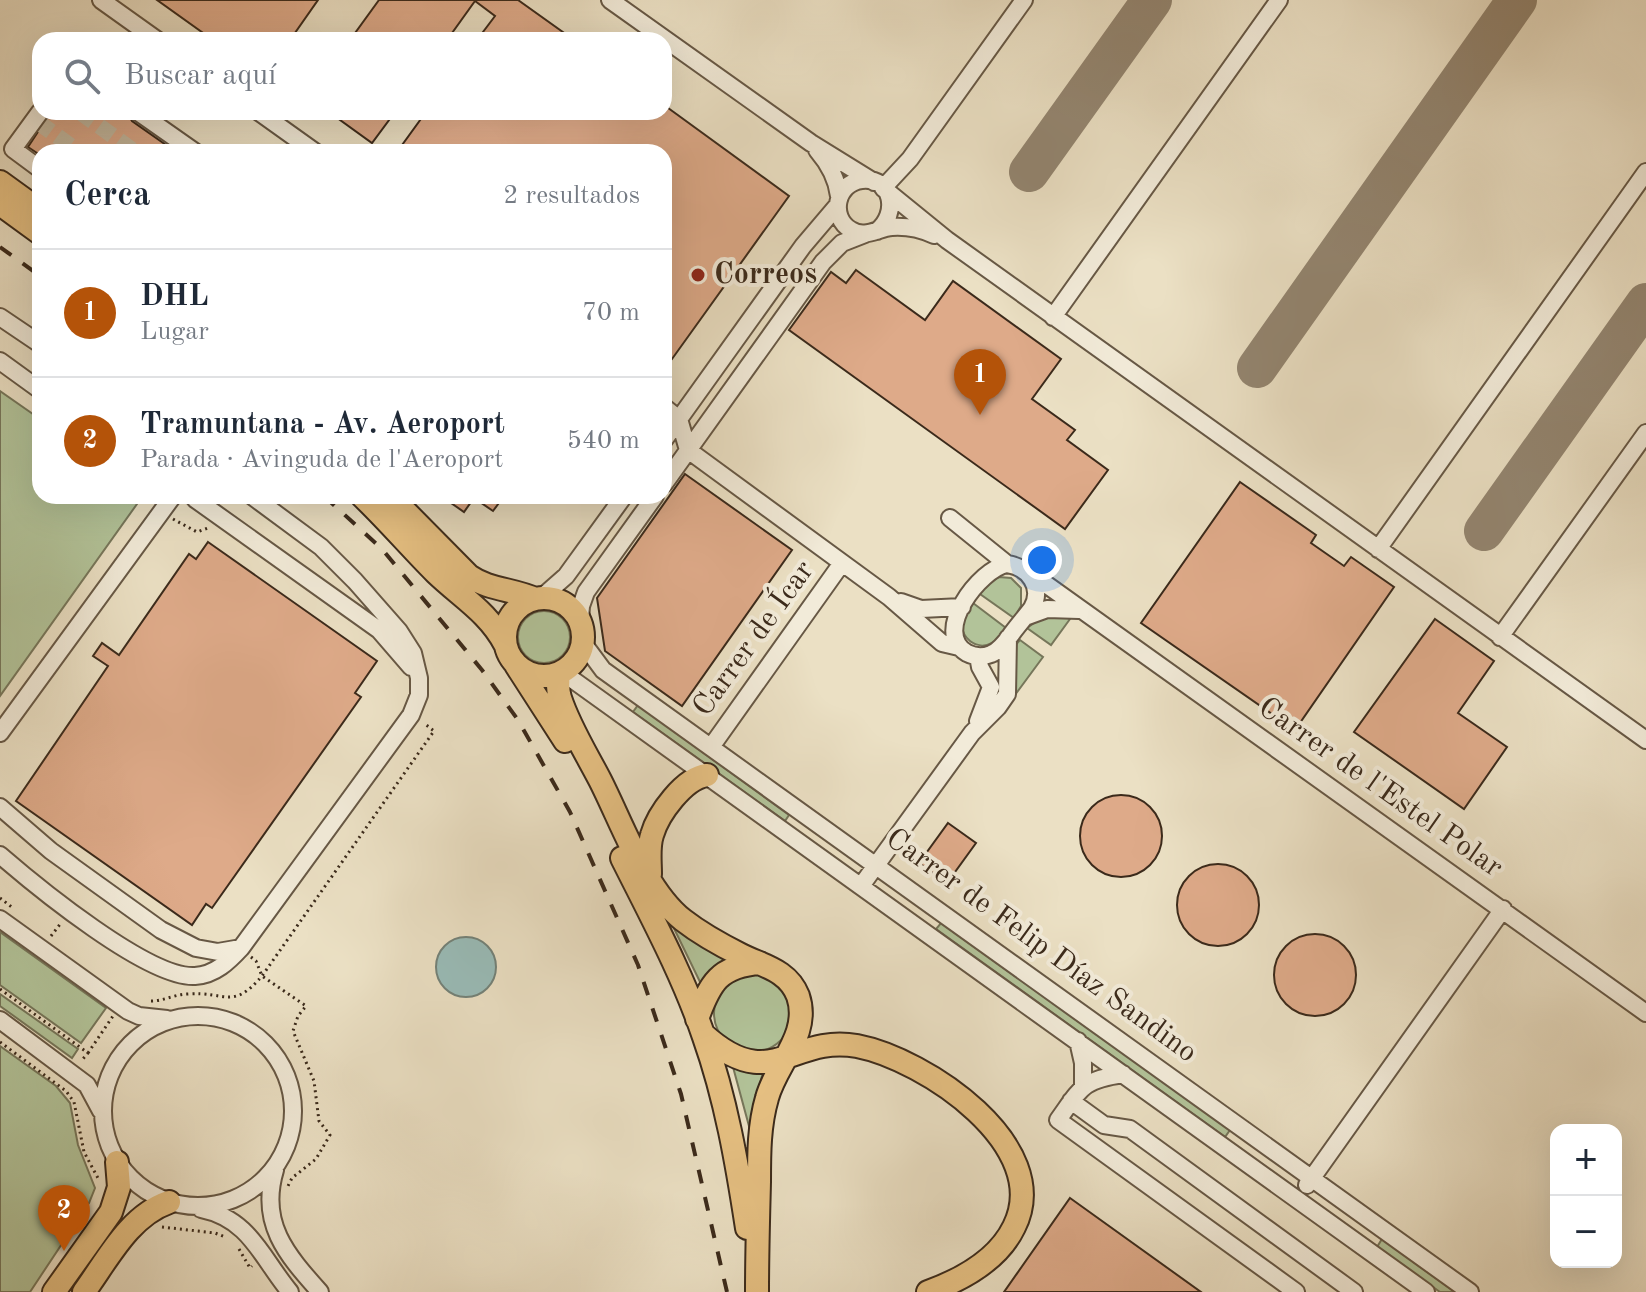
<!DOCTYPE html>
<html lang="es">
<meta charset="utf-8">
<style>
body{margin:0;font-family:"Old Standard TT",serif;background:#f6f6f7;color:#1f2937}
.controls{position:absolute;right:24px;bottom:24px;display:grid;overflow:hidden;border-radius:16px;box-shadow:0 8px 32px #0002}
.controls button{width:72px;height:72px;display:grid;place-items:center;padding:0;border:0;border-bottom:2px solid #e0e1e3;background:#fff;color:#1f2937;font:40px sans-serif}
.you{position:absolute;left:1042px;top:560px;width:28px;height:28px;margin:-20px;border:6px solid #fff;border-radius:50%;background:#1a73e8;box-shadow:0 0 0 12px #1a73e833}
.badge{display:grid;place-items:center;width:52px;height:52px;border-radius:50%;background:#b45309;color:#fff;font-size:26px;font-weight:700}
.pin{position:absolute;translate:-50% -66px;filter:drop-shadow(0 2px 4px #0008)}
.pin::after{content:'';position:absolute;top:42px;width:28px;height:24px;background:inherit;clip-path:polygon(0 0,100% 0,50% 100%)}
.list{margin:0;padding:0;list-style:none}
h2{display:flex;justify-content:space-between;align-items:center;height:104px;margin:0;padding:0 32px;font-size:34px}
h2 small{font-size:26px;font-weight:400;color:#747a83}
.list li{display:grid;grid-template-columns:52px 1fr auto;gap:24px;align-items:center;box-sizing:border-box;height:128px;padding:0 32px;border-top:2px solid #e0e1e3}
.list b{display:block;font-size:30px;white-space:nowrap}
.list p{margin:0;font-size:26px;white-space:nowrap;color:#747a83}
.list em{font-size:26px;font-style:normal;color:#747a83}
.icon{flex:none;width:44px;height:44px;fill:none;stroke:currentColor;stroke-width:2;stroke-linecap:round;stroke-linejoin:round}
.map{position:relative;flex:none;width:1646px;height:1292px;overflow:hidden}
.search{position:absolute;background:#fff;box-shadow:0 8px 32px #0002;left:32px;top:32px;width:640px;height:88px;display:flex;align-items:center;gap:20px;box-sizing:border-box;padding:0 28px;border-radius:24px;color:#747a83;font-size:30px}
.panel{position:absolute;background:#fff;box-shadow:0 8px 32px #0002;left:32px;top:144px;width:640px;height:360px;border-radius:24px}
.map>svg:first-child{display:block}
</style>
<div class="map">
<svg width="1646" height="1292" viewBox="0 0 1646 1292">
<rect width="100%" height="100%" fill="#ebe0c4"/>
<filter id="stains"><feTurbulence type="fractalNoise" baseFrequency=".0025" numOctaves="4"/><feColorMatrix values="0 0 0 0 .2 0 0 0 0 .09 0 0 0 0 .02 0 0 0 .5 -.17"/></filter>
<radialGradient id="worn" r=".72"><stop offset=".6" stop-color="#630" stop-opacity="0"/><stop offset="1" stop-color="#630" stop-opacity=".3"/></radialGradient>
<path fill="#b2c399" stroke="#76765a" stroke-width="2" d="M0 391 40 419V496H126L137 504 0 696Z
M999 577 1011 578 1021 588V606L1014 618 980 594 989 582Z
M973 603 1006 628C1002 634 998 640 992 643 977 651 959 638 963 621 964 615 970 609 973 603Z
M518 637a26 26 0 1 1 52 0a26 26 0 1 1-52 0Z
M1044 616H1063L1070 619 1051 645 1027 628Z
M1020 640 1043 657 1012 699 1013 648Z
M638 705 789 815 785 821 633 712Z
M667 914 729 959 702 986Z
M941 923 1230 1130 1225 1137 936 929Z
M0 932 106 1008 81 1043 0 985Z
M714 1013a39 39 0 1 1 78 0a39 39 0 1 1-78 0Z
M0 994 78 1049 72 1058 0 1006Z
M0 1046 56 1086 70 1103 78 1145 95 1188 89 1203 30 1292H0Z
M733 1067 750 1073 763 1072 749 1126Z
M1382 1239 1455 1292H1440L1377 1247Z"/>
<path fill="#99bcb8" stroke="#738279" stroke-width="2" d="M436 967a30 30 0 1 1 60 0a30 30 0 1 1-60 0Z"/>
<g fill="none" stroke-linecap="round" stroke-linejoin="round">
<path stroke="#938570" stroke-width="40" d="M1029 172 1152 0
M1257 368 1517 0
M1484 531 1646 303"/>
</g>
<path fill="#deaa89" stroke="#3b2a1b" stroke-width="2" d="M157 0H318L290 40H213Z
M379 0H518L574 40H477L495 16 475 1 447 40H350Z
M664 105 789 196 672 359 664 354V152H397L426 112H664Z
M51 112H127L132 121 176 152H40V155L28 147Z
M329 112H395L372 143Z
M856 270 925 320 953 281 1061 359 1032 399 1075 430 1067 440 1108 470 1065 529 789 330 831 272 846 283Z
M685 474 792 550 682 706 605 651 597 598Z
M1240 482 1316 535 1311 543 1344 566 1351 557 1394 587 1295 730 1141 623Z
M441 496H504L493 511 474 498 464 512Z
M208 542 377 661 355 693 361 697 212 908 206 904 192 925 16 801 108 666 93 656 102 643 119 655 189 554 196 559Z
M1435 619 1494 661 1458 713 1507 747 1464 809 1354 732Z
M1080 836a41 41 0 1 1 82 0a41 41 0 1 1-82 0Z
M948 823 976 843 947 883 919 863Z
M1177 905a41 41 0 1 1 82 0a41 41 0 1 1-82 0Z
M1274 975a41 41 0 1 1 82 0a41 41 0 1 1-82 0Z
M1070 1198 1201 1292H1004Z"/>
<g fill="none" stroke-linecap="round" stroke-linejoin="round">
<path stroke="#c8bca2" stroke-width="16" stroke-dasharray="16 8" stroke-linecap="butt" d="M80 112 135 152
M38 122 79 152"/>
<defs>
<path id="minor" d="M101 0 157 40
M610 0 811 143 874 182
M1024 0 910 159 883 188 947 240 1646 740
M40 112 13 149 40 169
M138 112 195 152
M259 112 315 152
M817 150C829 164 837 179 839 196
M877 231C899 214 893 177 862 180 836 183 829 217 851 230 865 239 878 228 892 227 907 226 921 229 934 235
M0 317 40 344
M1053 317 1279 0
M0 361 40 390
M664 407 679 419 688 450 889 597 942 643 959 647
M664 440 803 246 837 206
M664 484 823 262 842 243 865 234
M195 499 379 630 411 667
M950 518 1007 564
M1378 549 1646 172
M1007 564C1028 567 1044 587 1032 608 1026 616 1019 624 1013 632 1007 640 1001 650 991 654 984 657 975 657 967 653 931 632 980 569 1007 564Z
M1026 570 1646 1013
M541 598 566 576 624 496
M901 602 921 609 962 607
M1025 617 1047 609 1079 610
M580 621 581 606 586 592 655 496
M1500 637 1646 433
M583 643 603 670 1470 1292
M978 656 980 667 991 687 978 721
M562 672 1426 1292
M0 733 173 496
M711 747 842 563
M0 807 51 851 161 930 196 948 218 952 241 948
M0 855C37 887 149 979 195 976 215 975 229 961 241 948L411 715 419 695V678L413 653 399 631 355 581 321 547 252 496
M861 886 972 733 998 707 1007 694 1008 638
M0 919 128 1011 139 1016 167 1019
M103 1111a95 95 0 1 1 190 0a95 95 0 1 1-190 0Z
M0 1020 87 1085 101 1111
M1078 1041 1083 1063V1085
M1123 1074C1082 1080 1081 1088 1058 1120L1296 1292
M1071 1101 1104 1125 1130 1129 1354 1292
M275 1170C259 1223 286 1254 320 1292
M1307 1185 1503 909
M201 1209C250 1219 261 1257 290 1292"/>
<path id="major" d="M0 182 40 211
M0 204 40 233
M362 496C388 521 411 548 436 573 461 597 489 613 505 644
M390 496 469 576C489 590 513 589 535 599
M505 637a39 39 0 1 1 78 0a39 39 0 1 1-78 0Z
M516 665 565 741
M559 674C558 682 557 689 560 698 569 726 586 753 600 780 622 823 645 890 683 920 701 934 721 945 741 955 763 966 788 970 798 996 811 1034 776 1064 767 1098 759 1125 759 1154 759 1182 758 1219 757 1255 757 1292
M622 858C651 916 683 975 704 1037 726 1099 737 1163 747 1228
M650 874C650 861 648 847 652 835 658 814 684 778 707 775
M697 1019C710 983 719 966 760 963
M703 1034C771 1096 791 1034 857 1046 925 1059 1055 1146 1014 1227 998 1260 961 1280 928 1292
M54 1292 111 1212 119 1187 117 1162
M84 1292C108 1259 129 1216 169 1202"/>
</defs>
<use href="#minor" stroke="#675845" stroke-width="20"/>
<use href="#major" stroke="#3b2a1b" stroke-width="26"/>
<path stroke="#3b2a1b" stroke-width="3" stroke-dasharray="2 4" stroke-linecap="butt" d="M143 496 151 502
M173 519 197 532 208 528
M0 898 13 908
M51 936 61 923
M251 957 256 961 262 976 306 1006 298 1016 293 1031 314 1081 319 1121 330 1135 316 1159 292 1178 288 1186
M0 989 88 1053 81 1061
M151 1001C164 1001 175 994 188 994 226 991 232 1011 262 976L434 731 425 724
M0 1042 66 1091 74 1102 84 1152 99 1180
M88 1053 113 1016
M162 1227 215 1233 225 1237
M239 1249 250 1268 252 1266"/>
<use href="#minor" stroke="#f2ebd9" stroke-width="16"/>
<use href="#major" stroke="#e6c082" stroke-width="22"/>
<path stroke="#3b2a1b" stroke-width="4" stroke-dasharray="14 14" stroke-linecap="butt" d="M0 247 40 276
M324 496 382 549 482 670 518 720 570 812 638 965 681 1094 727 1292"/>
</g>
<circle fill="#8f2418" stroke="#f2ebd9" stroke-width="3" cx="698" cy="275" r="8"/>
<g text-anchor="middle" dominant-baseline="central" stroke-width="8" stroke-linejoin="round" paint-order="stroke">
<g font-size="30" font-weight="bold" fill="#3b2a1b" stroke="#f2ebd9" text-anchor="start">
<text x="714" y="275">Correos</text>
</g>
<g font-size="30" fill="#3b2a1b" stroke="#f2ebd9">
<text transform="translate(754 639) rotate(-54)">Carrer de Ícar</text>
<text transform="translate(1380 788) rotate(35)">Carrer de l'Estel Polar</text>
<text transform="translate(1041 946) rotate(36)">Carrer de Felip Díaz Sandino</text>
</g>
</g>
<rect width="100%" height="100%" filter="url(#stains)"/>
<rect width="100%" height="100%" fill="url(#worn)"/>
</svg>
<div class="controls">
<button>+</button>
<button>−</button>
</div>
<div class="you"></div>
<div class="pin badge" style="left:980px;top:415px">1</div>
<div class="pin badge" style="left:64px;top:1251px">2</div>
<div class="search"><svg class="icon" aria-label="search" viewBox="0 0 24 24"><circle cx="10" cy="10" r="6"/><path d="M15 15l6 6"/></svg>Buscar aquí</div>
<section class="panel">
<h2>Cerca<small>2 resultados</small></h2>
<ul class="list">
<li><span class="badge">1</span><div><b>DHL</b><p>Lugar</p></div><em>70 m</em></li>
<li><span class="badge">2</span><div><b>Tramuntana - Av. Aeroport</b><p>Parada · Avinguda de l'Aeroport</p></div><em>540 m</em></li>
</ul>
</section>
</div>
